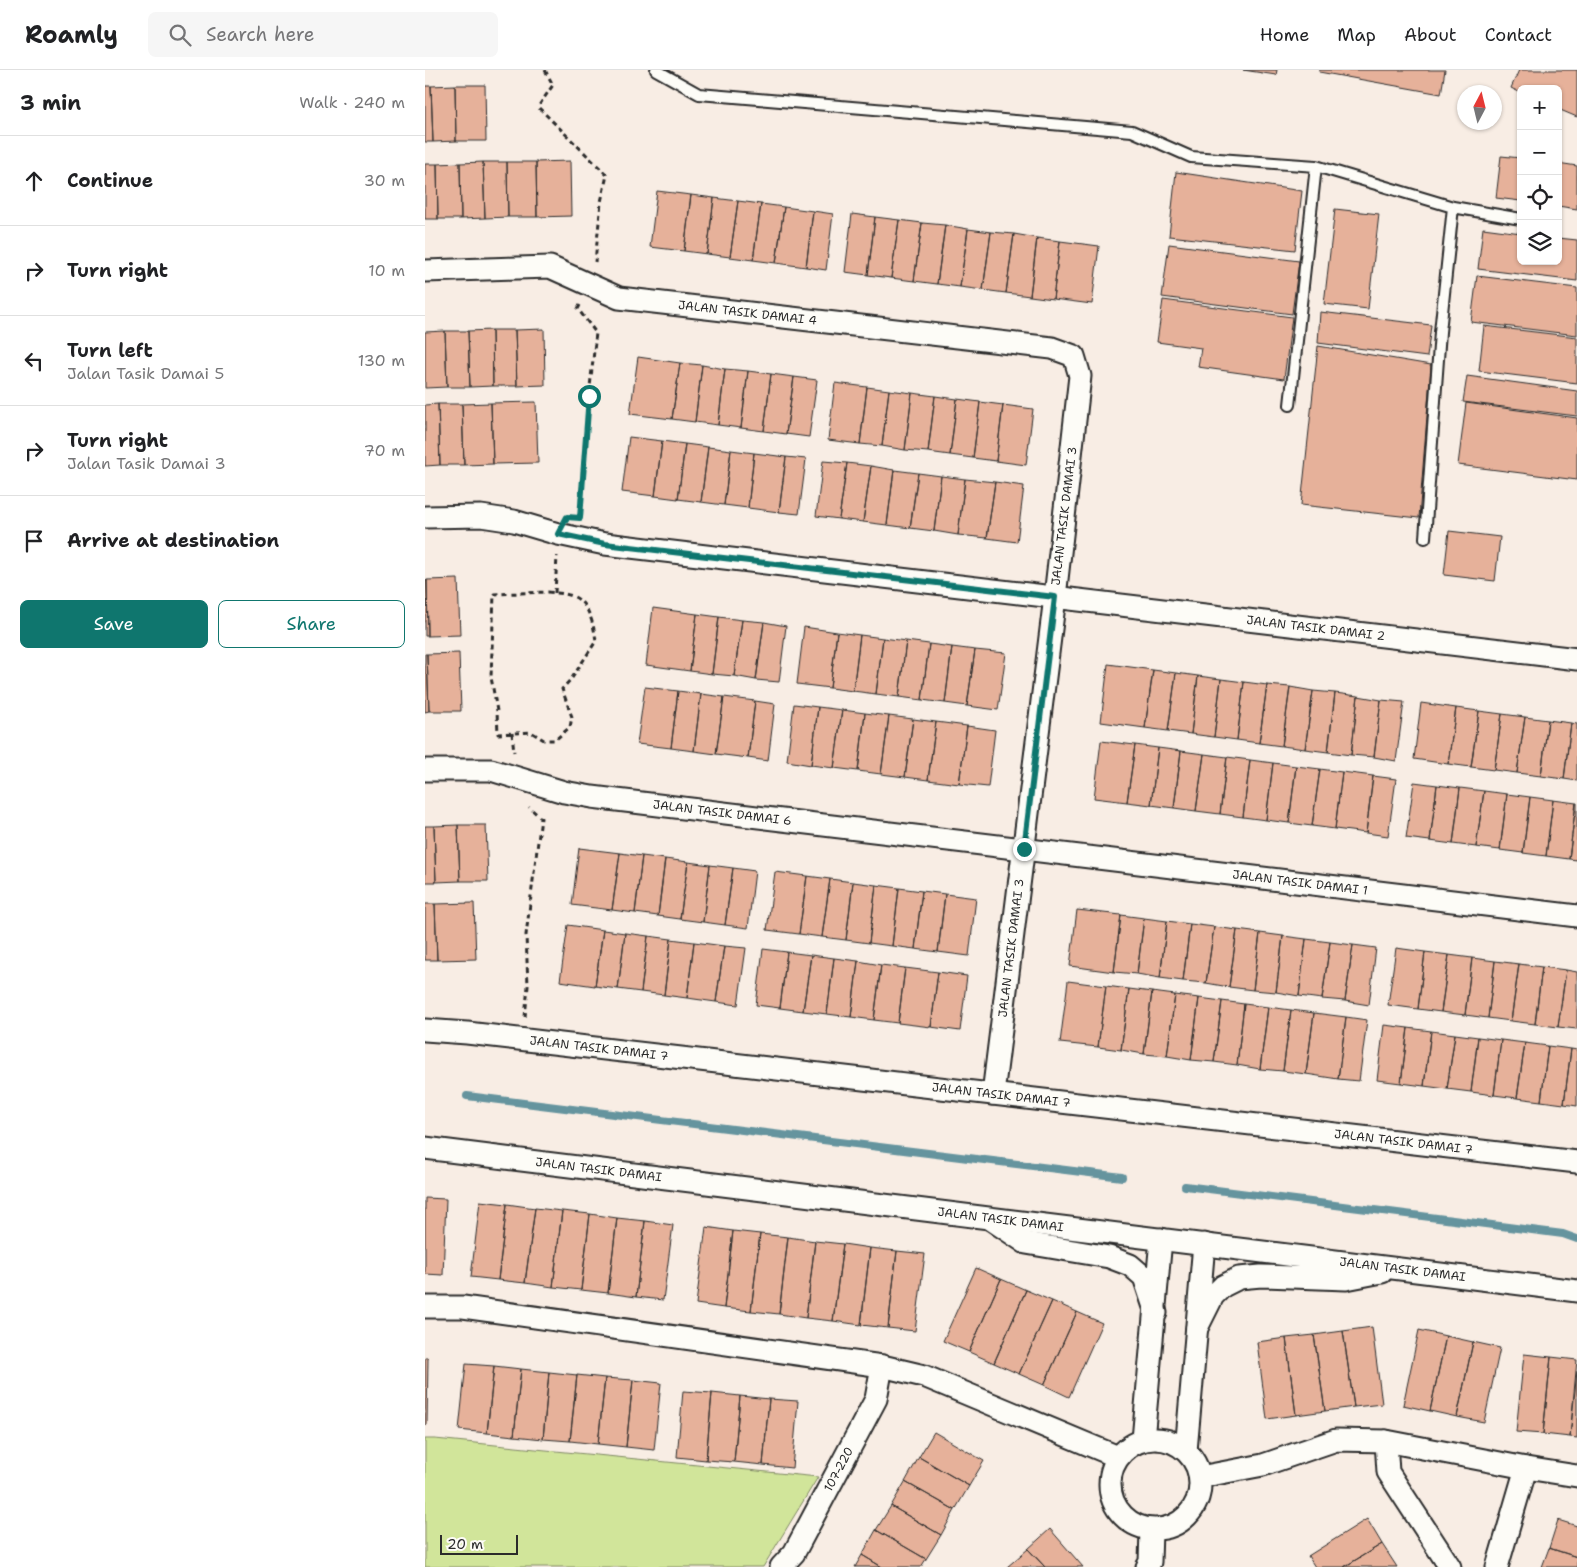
<!DOCTYPE html>
<meta charset="utf-8">
<style>
body{margin:0;font-family:"Shantell Sans",sans-serif;background:#f6f6f6;color:#202124}
.controls{position:absolute;right:15px;top:15px;display:grid;overflow:hidden;border-radius:8px;box-shadow:0 1px 4px #0004}
.controls button{width:45px;height:45px;display:grid;place-items:center;padding:0;border:0;border-bottom:1px solid #e0e0e0;background:#fff;color:#202124;font:25px sans-serif}
.compass{position:absolute;left:1032px;top:15px;width:45px;height:45px;border-radius:50%;background:#fff;box-shadow:0 1px 4px #0004;rotate:7deg}
.scale{position:absolute;left:15px;bottom:12px;width:78px;box-sizing:border-box;padding-left:5px;border:2px solid #2b2b2b;border-top:0;font-size:14px;line-height:18px;white-space:nowrap;color:#2b2b2b;-webkit-text-stroke:4px #fdfcf7;paint-order:stroke}
.stop{position:absolute;width:15px;height:15px;margin:-11px;border:4px solid #0f766e;border-radius:50%;background:#fff}
.stop.end{background:#0f766e;border-color:#fff;box-shadow:0 1px 5px #0008}
.list{margin:0;padding:0;list-style:none}
h2{display:flex;justify-content:space-between;align-items:center;height:65px;margin:0;padding:0 20px;font-size:21px}
h2 small{font-size:16px;font-weight:400;color:#757577}
.list li{display:grid;grid-template-columns:32px 1fr auto;gap:15px;align-items:center;box-sizing:border-box;height:90px;padding:0 20px;border-top:1px solid #e0e0e0}
.list b{display:block;font-size:19px;white-space:nowrap}
.list p{margin:0;font-size:16px;white-space:nowrap;color:#757577}
.list em{font-size:16px;font-style:normal;color:#757577}
.actions{display:flex;gap:10px;padding:15px 20px}
.actions a{flex:1;padding:11px 0;border:1px solid #0f766e;border-radius:8px;text-align:center;font-size:18px;color:#0f766e}
.actions .main{background:#0f766e;color:#fff}
.icon{flex:none;width:28px;height:28px;fill:none;stroke:currentColor;stroke-width:2;stroke-linecap:round;stroke-linejoin:round}
.map{position:relative;flex:none;width:1152px;height:1497px;overflow:hidden}
header{display:flex;align-items:center;gap:30px;box-sizing:border-box;height:70px;padding:0 25px;background:#fff;border-bottom:1px solid #e0e0e0}
header strong{font-size:24px}
nav{display:flex;gap:28px;margin-inline-start:auto;font-size:18px}
.search{width:350px;height:45px;background:#f6f6f6;display:flex;align-items:center;gap:12px;box-sizing:border-box;padding:0 18px;border-radius:8px;color:#757577;font-size:19px}
main{display:flex}
aside{flex:1;background:#fff}
.map>svg:first-child{display:block}
</style>
<header>
<strong>Roamly</strong>
<div class="search"><svg class="icon" aria-label="search" viewBox="0 0 24 24"><circle cx="10" cy="10" r="6"/><path d="M15 15l6 6"/></svg>Search here</div>
<nav><a>Home</a><a>Map</a><a>About</a><a>Contact</a></nav>
</header>
<main>
<aside>
<h2>3 min<small>Walk · 240 m</small></h2>
<ul class="list">
<li><svg class="icon" aria-label="ahead" viewBox="0 0 24 24"><path d="M12 20V5M6 11l6-6 6 6"/></svg><div><b>Continue</b></div><em>30 m</em></li>
<li><svg class="icon" aria-label="right" viewBox="0 0 24 24"><path d="M7 20v-9h11M14 6l5 5-5 5"/></svg><div><b>Turn right</b></div><em>10 m</em></li>
<li><svg class="icon" aria-label="left" viewBox="0 0 24 24"><path d="M17 20v-9H6M10 6l-5 5 5 5"/></svg><div><b>Turn left</b><p>Jalan Tasik Damai 5</p></div><em>130 m</em></li>
<li><svg class="icon" aria-label="right" viewBox="0 0 24 24"><path d="M7 20v-9h11M14 6l5 5-5 5"/></svg><div><b>Turn right</b><p>Jalan Tasik Damai 3</p></div><em>70 m</em></li>
<li><svg class="icon" aria-label="arrive" viewBox="0 0 24 24"><path d="M6 21V4h12l-3 4 3 4H6"/></svg><div><b>Arrive at destination</b></div></li>
</ul>
<div class="actions"><a class="main">Save</a><a>Share</a></div>
</aside>
<div class="map">
<svg width="1152" height="1497" viewBox="0 0 1152 1497">
<rect width="100%" height="100%" fill="#f8ede4"/>
<filter id="ink" filterUnits="userSpaceOnUse"><feTurbulence type="fractalNoise" baseFrequency=".02" numOctaves="2"/><feDisplacementMap in="SourceGraphic" scale="10" xChannelSelector="R" yChannelSelector="G"/><feConvolveMatrix kernelMatrix="1 2 1 2 8 2 1 2 1" color-interpolation-filters="sRGB"/></filter>
<g filter="url(#ink)">
<path fill="#d1e59a" stroke="#7e8862" d="M0 1369H10L393 1407 338 1497H0Z"/>
<g fill="none" stroke-linecap="round" stroke-linejoin="round">
<path stroke="#65949e" stroke-width="8" d="M42 1026 697 1107
M760 1116 1138 1164 1152 1169"/>
</g>
<path fill="#e6b19a" stroke="#2b2b2b" d="M818 0H852L851 5Z
M895 0H1020L1016 24 894 2Z
M1094 0H1152V47L1133 39V19H1096V23L1086 18Z
M30 15H60L61 71H31Z
M30 15 31 71 8 72 6 16Z
M0 16H6L8 72H0Z
M1076 86 1096 88V131L1071 128Z
M145 91 146 146 112 147 111 92Z
M58 92H82L83 147 60 148Z
M58 92 60 148 36 149 35 93Z
M82 92H111L112 147H83Z
M35 93 36 149H13L12 94Z
M1133 93 1152 96V139L1133 136Z
M0 94H12L13 149H0Z
M751 102 877 121 870 180 744 166Z
M232 121 266 125 259 181 225 177Z
M266 125 289 128 282 184 259 181Z
M289 128 313 131 305 187 282 184Z
M313 131 336 134 328 190 305 187Z
M336 134 359 137 351 193 328 190Z
M359 137 388 141 381 197 351 193Z
M910 139 954 144 943 239 899 234Z
M388 141 408 144 401 200 381 197Z
M427 144 450 147 443 205 420 202Z
M450 147 474 150 466 208 443 205Z
M474 150 497 153 489 211 466 208Z
M497 153 520 155 512 214 489 211Z
M520 155 543 159 535 217 512 214Z
M1058 158 1096 163V191H1133V168L1152 170V211L1053 199Z
M543 159 566 162 558 220 535 217Z
M566 162 589 164 581 223 558 220Z
M589 164 612 168 605 226 581 223Z
M612 168 635 171 628 229 605 226Z
M635 171 674 176 667 234 628 229Z
M744 174 874 191 867 244 737 227Z
M1052 206 1152 218V265L1046 252Z
M738 230 867 247 859 309 773 297 776 278 732 272Z
M895 242 1006 255 1002 287 893 273Z
M1059 256 1152 267V313L1054 301Z
M119 259 120 315 92 316 90 260Z
M67 260 68 316 45 317 43 261Z
M67 260H90L92 316H68Z
M20 261 22 317 0 318V262Z
M20 261H43L45 317H22Z
M893 276 1006 295 994 448 876 435Z
M213 287 255 293 247 349 205 344Z
M255 293 277 295 270 352 247 349Z
M277 295 300 299 293 355 270 352Z
M300 299 323 301 316 358 293 355Z
M323 301 346 304 339 361 316 358Z
M346 304 369 307 361 364 339 361Z
M1042 306 1152 321V346L1038 332Z
M369 307 392 310 384 367 361 364Z
M410 313 442 317 435 374 403 370Z
M442 317 464 320 457 376 435 374Z
M464 320 487 323 480 380 457 376Z
M487 323 510 326 503 382 480 380Z
M510 326 532 329 525 385 503 382Z
M532 329 555 332 548 388 525 385Z
M111 332 113 393 68 394 66 333Z
M555 332 578 335 571 391 548 388Z
M66 333 68 394 39 395 37 334Z
M1041 333 1152 348V410L1033 395Z
M13 334H37L39 395H15Z
M13 334 15 395 0 396V335Z
M578 335 608 339 601 395 571 391Z
M204 367 237 371 230 426 197 422Z
M237 371 260 374 253 429 230 426Z
M260 374 283 377 276 432 253 429Z
M283 377 306 380 299 435 276 432Z
M306 380 329 383 323 438 299 435Z
M329 383 361 387 354 442 323 438Z
M361 387 381 389 374 444 354 442Z
M398 391 422 393 414 449 391 446Z
M422 393 446 396 438 452 414 449Z
M446 396 469 400 462 455 438 452Z
M469 400 493 403 485 458 462 455Z
M493 403 516 406 509 461 485 458Z
M516 406 540 409 533 465 509 461Z
M540 409 570 412 562 468 533 465Z
M570 412 599 416 592 472 562 468Z
M1024 461 1075 467 1070 511 1019 505Z
M33 509 35 565 3 566 2 510Z
M0 510H2L3 566H0Z
M228 538 272 544 265 601 221 595Z
M272 544 294 547 287 604 265 601Z
M294 547 317 550 309 606 287 604Z
M317 550 339 552 331 610 309 606Z
M339 552 361 556 354 612 331 610Z
M379 557 412 562 405 618 372 614Z
M412 562 435 565 428 621 405 618Z
M435 565 458 568 451 624 428 621Z
M458 568 481 571 474 627 451 624Z
M481 571 504 574 497 630 474 627Z
M504 574 527 577 520 633 497 630Z
M527 577 550 580 542 636 520 633Z
M550 580 581 583 573 640 542 636Z
M34 583 36 641H4L2 584Z
M0 584H2L4 641 0 642Z
M683 594 728 600 720 658 676 652Z
M728 600 751 603 743 661 720 658Z
M751 603 773 606 766 664 743 661Z
M773 606 796 609 789 667 766 664Z
M796 609 819 612 812 670 789 667Z
M819 612 842 615 834 673 812 670Z
M842 615 865 617 857 676 834 673Z
M220 617 253 621 246 678 212 674Z
M865 617 888 621 880 679 857 676Z
M253 621 276 624 269 681 246 678Z
M888 621 910 623 903 682 880 679Z
M910 623 933 626 926 685 903 682Z
M276 624 299 627 291 684 269 681Z
M933 626 956 630 949 687 926 685Z
M299 627 330 631 323 688 291 684Z
M956 630 979 632 971 691 949 687Z
M330 631 350 634 343 691 323 688Z
M996 633 1031 638 1023 694 989 689Z
M369 634 393 637 386 695 362 691Z
M393 637 417 640 409 698 386 695Z
M1031 638 1054 641 1046 697 1023 694Z
M417 640 440 643 433 701 409 698Z
M1054 641 1077 644 1069 700 1046 697Z
M440 643 464 646 456 704 433 701Z
M1077 644 1100 647 1092 703 1069 700Z
M464 646 488 649 480 707 456 704Z
M1100 647 1123 650 1116 706 1092 703Z
M488 649 511 652 503 710 480 707Z
M1123 650 1146 653 1139 709 1116 706Z
M511 652 542 656 534 714 503 710Z
M1146 653 1152 654V711L1139 709Z
M542 656 570 660 563 717 534 714Z
M676 671 710 675 702 732 669 728Z
M710 675 733 678 726 735 702 732Z
M733 678 756 681 749 738 726 735Z
M756 681 779 684 771 741 749 738Z
M779 684 802 687 795 744 771 741Z
M802 687 825 690 818 747 795 744Z
M825 690 848 693 841 750 818 747Z
M848 693 871 696 864 753 841 750Z
M871 696 895 699 887 756 864 753Z
M895 699 917 702 910 759 887 756Z
M917 702 948 706 941 763 910 759Z
M948 706 971 709 963 766 941 763Z
M989 712 1012 715 1005 771 981 768Z
M1012 715 1035 718 1028 774 1005 771Z
M1035 718 1059 721 1051 777 1028 774Z
M1059 721 1082 724 1075 780 1051 777Z
M1082 724 1105 727 1098 783 1075 780Z
M1105 727 1128 730 1121 786 1098 783Z
M1128 730 1151 733 1144 789 1121 786Z
M1151 733H1152V790L1144 789Z
M33 755H61L63 811H35Z
M33 755 35 811 11 812 9 756Z
M0 756H9L11 812H0Z
M154 778 195 783 187 840 147 835Z
M195 783 217 786 210 843 187 840Z
M217 786 240 789 233 846 210 843Z
M240 789 263 792 255 849 233 846Z
M263 792 285 795 278 852 255 849Z
M285 795 308 798 300 855 278 852Z
M308 798 330 801 323 858 300 855Z
M350 802 382 806 374 864 342 860Z
M382 806 405 809 397 867 374 864Z
M405 809 428 812 421 870 397 867Z
M428 812 451 815 444 873 421 870Z
M451 815 474 818 467 876 444 873Z
M474 818 497 821 490 879 467 876Z
M497 821 520 824 513 882 490 879Z
M520 824 551 828 544 886 513 882Z
M49 833 51 889 12 890 10 834Z
M0 834H10L12 890H0Z
M652 840 696 845 689 902 645 896Z
M696 845 719 848 712 904 689 902Z
M719 848 742 851 735 908 712 904Z
M742 851 765 854 758 911 735 908Z
M765 854 789 857 781 913 758 911Z
M143 855 178 860 170 916 135 911Z
M789 857 812 860 804 917 781 913Z
M178 860 200 863 193 919 170 916Z
M812 860 835 863 828 920 804 917Z
M200 863 223 866 216 922 193 919Z
M835 863 858 866 851 922 828 920Z
M223 866 246 869 239 925 216 922Z
M858 866 881 869 874 926 851 922Z
M246 869 269 872 262 928 239 925Z
M881 869 905 872 897 929 874 926Z
M269 872 299 876 291 932 262 928Z
M905 872 928 875 920 931 897 929Z
M928 875 951 878 944 935 920 931Z
M299 876 321 878 313 935 291 932Z
M971 878 1000 882 993 939 963 935Z
M338 879 362 882 355 938 331 935Z
M362 882 386 885 378 941 355 938Z
M1000 882 1024 885 1016 942 993 939Z
M386 885 409 888 402 944 378 941Z
M1024 885 1047 888 1040 945 1016 942Z
M409 888 433 891 426 947 402 944Z
M1047 888 1070 891 1063 948 1040 945Z
M433 891 456 895 449 950 426 947Z
M1070 891 1094 894 1086 951 1063 948Z
M1094 894 1117 897 1110 954 1086 951Z
M456 895 480 898 473 953 449 950Z
M1117 897 1141 900 1133 957 1110 954Z
M480 898 513 902 506 957 473 953Z
M1141 900 1152 902V959L1133 957Z
M513 902 542 906 535 961 506 957Z
M643 911 681 916 673 977 635 973Z
M681 916 704 919 696 980 673 977Z
M704 919 727 922 719 984 696 980Z
M727 922 750 925 742 986 719 984Z
M750 925 774 928 766 990 742 986Z
M774 928 797 931 789 992 766 990Z
M797 931 819 934 812 995 789 992Z
M819 934 843 937 835 999 812 995Z
M843 937 866 940 858 1001 835 999Z
M866 940 889 943 881 1004 858 1001Z
M889 943 921 947 913 1009 881 1004Z
M921 947 942 950 934 1011 913 1009Z
M959 955 983 958 976 1013 952 1010Z
M983 958 1006 961 999 1016 976 1013Z
M1006 961 1030 964 1022 1019 999 1016Z
M1030 964 1053 967 1046 1022 1022 1019Z
M1053 967 1076 970 1069 1025 1046 1022Z
M1076 970 1100 973 1092 1028 1069 1025Z
M1100 973 1123 976 1116 1031 1092 1028Z
M1123 976 1146 979 1139 1034 1116 1031Z
M1146 979 1152 980V1036L1139 1034Z
M0 1128 21 1129 18 1205 0 1204Z
M55 1131 82 1134 73 1210 46 1207Z
M82 1134 110 1138 100 1213 73 1210Z
M110 1138 137 1141 128 1217 100 1213Z
M137 1141 165 1144 156 1220 128 1217Z
M165 1144 192 1148 183 1223 156 1220Z
M192 1148 220 1151 211 1227 183 1223Z
M220 1151 248 1155 238 1230 211 1227Z
M281 1157 308 1161 299 1238 271 1234Z
M308 1161 335 1164 326 1241 299 1238Z
M335 1164 363 1167 354 1244 326 1241Z
M363 1167 390 1171 381 1248 354 1244Z
M390 1171 418 1174 408 1251 381 1248Z
M418 1174 445 1178 436 1255 408 1251Z
M445 1178 472 1181 463 1258 436 1255Z
M472 1181 500 1184 490 1261 463 1258Z
M551 1198 576 1209 544 1282 518 1271Z
M576 1209 601 1220 569 1293 544 1282Z
M601 1220 627 1231 594 1304 569 1293Z
M627 1231 652 1242 619 1315 594 1304Z
M652 1242 677 1253 644 1327 619 1315Z
M947 1257 957 1334 929 1337 918 1261Z
M994 1260 1021 1266 1005 1341 978 1335Z
M918 1261 929 1337 900 1341 889 1265Z
M889 1265 900 1341 871 1345 861 1268Z
M1021 1266 1048 1272 1032 1347 1005 1341Z
M861 1268 871 1345 842 1349 832 1272Z
M1048 1272 1075 1278 1059 1352 1032 1347Z
M1099 1284 1126 1287 1118 1364 1091 1362Z
M1126 1287 1152 1290 1145 1367 1118 1364Z
M0 1288H3L2 1355H0Z
M41 1294 69 1296 62 1363 34 1360Z
M69 1296 96 1299 89 1366 62 1363Z
M96 1299 124 1302 118 1369 89 1366Z
M1152 1301V1368L1145 1367Z
M124 1302 152 1305 145 1371 118 1369Z
M152 1305 180 1308 173 1374 145 1371Z
M180 1308 208 1310 201 1377 173 1374Z
M208 1310 236 1313 229 1380 201 1377Z
M258 1321 287 1323 281 1390 252 1387Z
M287 1323 315 1326 309 1392 281 1390Z
M315 1326 344 1329 338 1395 309 1392Z
M344 1329 373 1331 367 1398 338 1395Z
M509 1362 559 1391 544 1416 494 1387Z
M494 1387 544 1416 530 1440 480 1412Z
M480 1412 530 1440 516 1465 466 1436Z
M466 1436 516 1465 501 1489 451 1460Z
M942 1449 957 1474 919 1497H890L883 1486Z
M1133 1450 1152 1456V1487L1124 1478Z
M625 1459 658 1497H620L603 1479Z
M451 1460 501 1489 496 1497H457L437 1485Z
M957 1474 972 1497H919Z
M1124 1478 1152 1487V1497H1117Z
M603 1479 620 1497H582Z
M437 1485 457 1497H430Z"/>
<g fill="none" stroke-linecap="round" stroke-linejoin="round">
<defs>
<path id="service" d="M231 0 274 24 707 61 766 87 891 96 1028 137 1096 149
M865 335 891 96
M1000 468 1015 262 1028 137"/>
<g id="minor">
<path id="s1" d="M0 201 125 197 194 228 627 278 649 286 655 306 630 527 568 1024"/>
<path id="s2" d="M0 447 56 446 89 451 133 464 180 474 1152 589"/>
<path id="s3" d="M0 700H66L139 722 167 727 1152 846"/>
<path id="s4" d="M0 960 42 963 1152 1092"/>
<path id="s5" d="M0 1078 1152 1221"/>
<path d="M567 1150 601 1173 684 1187 705 1195 719 1207 731 1243"/>
<path d="M0 1237H38L457 1296 499 1306 693 1387"/>
<path d="M772 1258 788 1226 798 1216 814 1208 836 1206 921 1209 957 1202"/>
<circle cx="730" cy="1414" r="45"/>
<path d="M718 1370 736 1169"/>
<path d="M961 1371 963 1402 1025 1497"/>
<path d="M761 1381 779 1174"/>
<path d="M775 1407 838 1395 911 1370 961 1371 1101 1398 1152 1406"/>
<path id="s6" d="M356 1497 369 1483 451 1329 457 1296"/>
<path d="M722 1497 725 1492 726 1460"/>
<path d="M1072 1497 1101 1398"/>
</g>
</defs>
<use href="#service" stroke="#2b2b2b" stroke-width="14"/>
<use href="#minor" stroke="#2b2b2b" stroke-width="25"/>
<path stroke="#2b2b2b" stroke-width="3" stroke-dasharray="5 4" stroke-linecap="butt" d="M120 0 128 15 113 37 182 105 176 132 170 192
M155 235 153 239 171 263 164 326 155 446
M123 522C130 523 140 523 147 526 164 532 169 556 171 571L147 608 137 619 147 647 145 657 130 670H119L106 662 73 664 72 641 66 607 69 524Z
M130 523 132 486
M87 663 89 682
M100 947 103 916 101 865 116 748 104 737"/>
<use href="#service" stroke="#fdfcf7" stroke-width="10"/>
<use href="#minor" stroke="#fdfcf7" stroke-width="21"/>
</g>
</g>
<g fill="none" stroke-linecap="round" stroke-linejoin="round" filter="url(#ink)">
<path stroke="#0f766e" stroke-width="6" d="M164 326 155 448 142 447 133 464 180 474 630 527 599 779"/>
</g>
<g text-anchor="middle" dominant-baseline="central" stroke-width="5" stroke-linejoin="round" paint-order="stroke">
<g font-size="12" fill="#2b2b2b" stroke="#fdfcf7">
<text stroke="none"><textPath href="#s1" startOffset="330">JALAN TASIK DAMAI 4</textPath></text>
<text transform="translate(639 446) rotate(-83)">JALAN TASIK DAMAI 3</text>
<text stroke="none"><textPath href="#s2" startOffset="899">JALAN TASIK DAMAI 2</textPath></text>
<text stroke="none"><textPath href="#s3" startOffset="302">JALAN TASIK DAMAI 6</textPath></text>
<text stroke="none"><textPath href="#s3" startOffset="884">JALAN TASIK DAMAI 1</textPath></text>
<text transform="translate(586 878) rotate(-83)">JALAN TASIK DAMAI 3</text>
<text stroke="none"><textPath href="#s4" startOffset="175">JALAN TASIK DAMAI 7</textPath></text>
<text stroke="none"><textPath href="#s4" startOffset="580">JALAN TASIK DAMAI 7</textPath></text>
<text stroke="none"><textPath href="#s4" startOffset="985">JALAN TASIK DAMAI 7</textPath></text>
<text stroke="none"><textPath href="#s5" startOffset="175">JALAN TASIK DAMAI</textPath></text>
<text stroke="none"><textPath href="#s5" startOffset="580">JALAN TASIK DAMAI</textPath></text>
<text stroke="none"><textPath href="#s5" startOffset="985">JALAN TASIK DAMAI</textPath></text>
<text stroke="none"><textPath href="#s6" startOffset="114">107-220</textPath></text>
</g>
</g>
</svg>
<div class="controls">
<button>+</button>
<button>−</button>
<button><svg class="icon" aria-label="locate" viewBox="0 0 24 24"><circle cx="12" cy="12" r="6"/><path d="M12 2v4M12 18v4M2 12h4M18 12h4"/></svg></button>
<button><svg class="icon" aria-label="layers" viewBox="0 0 24 24"><path d="M12 4l9 5-9 5-9-5zM3 14l9 5 9-5"/></svg></button>
</div>
<svg class="compass" viewBox="-18 -18 36 36"><path d="M0-13l5 13h-10z" fill="#e53935"/><path d="M0 13l5-13h-10z" fill="#757577"/></svg>
<div class="scale">20 m</div>
<div class="stop" style="left:164px;top:326px"></div>
<div class="stop end" style="left:599px;top:779px"></div>
</div>
</main>
